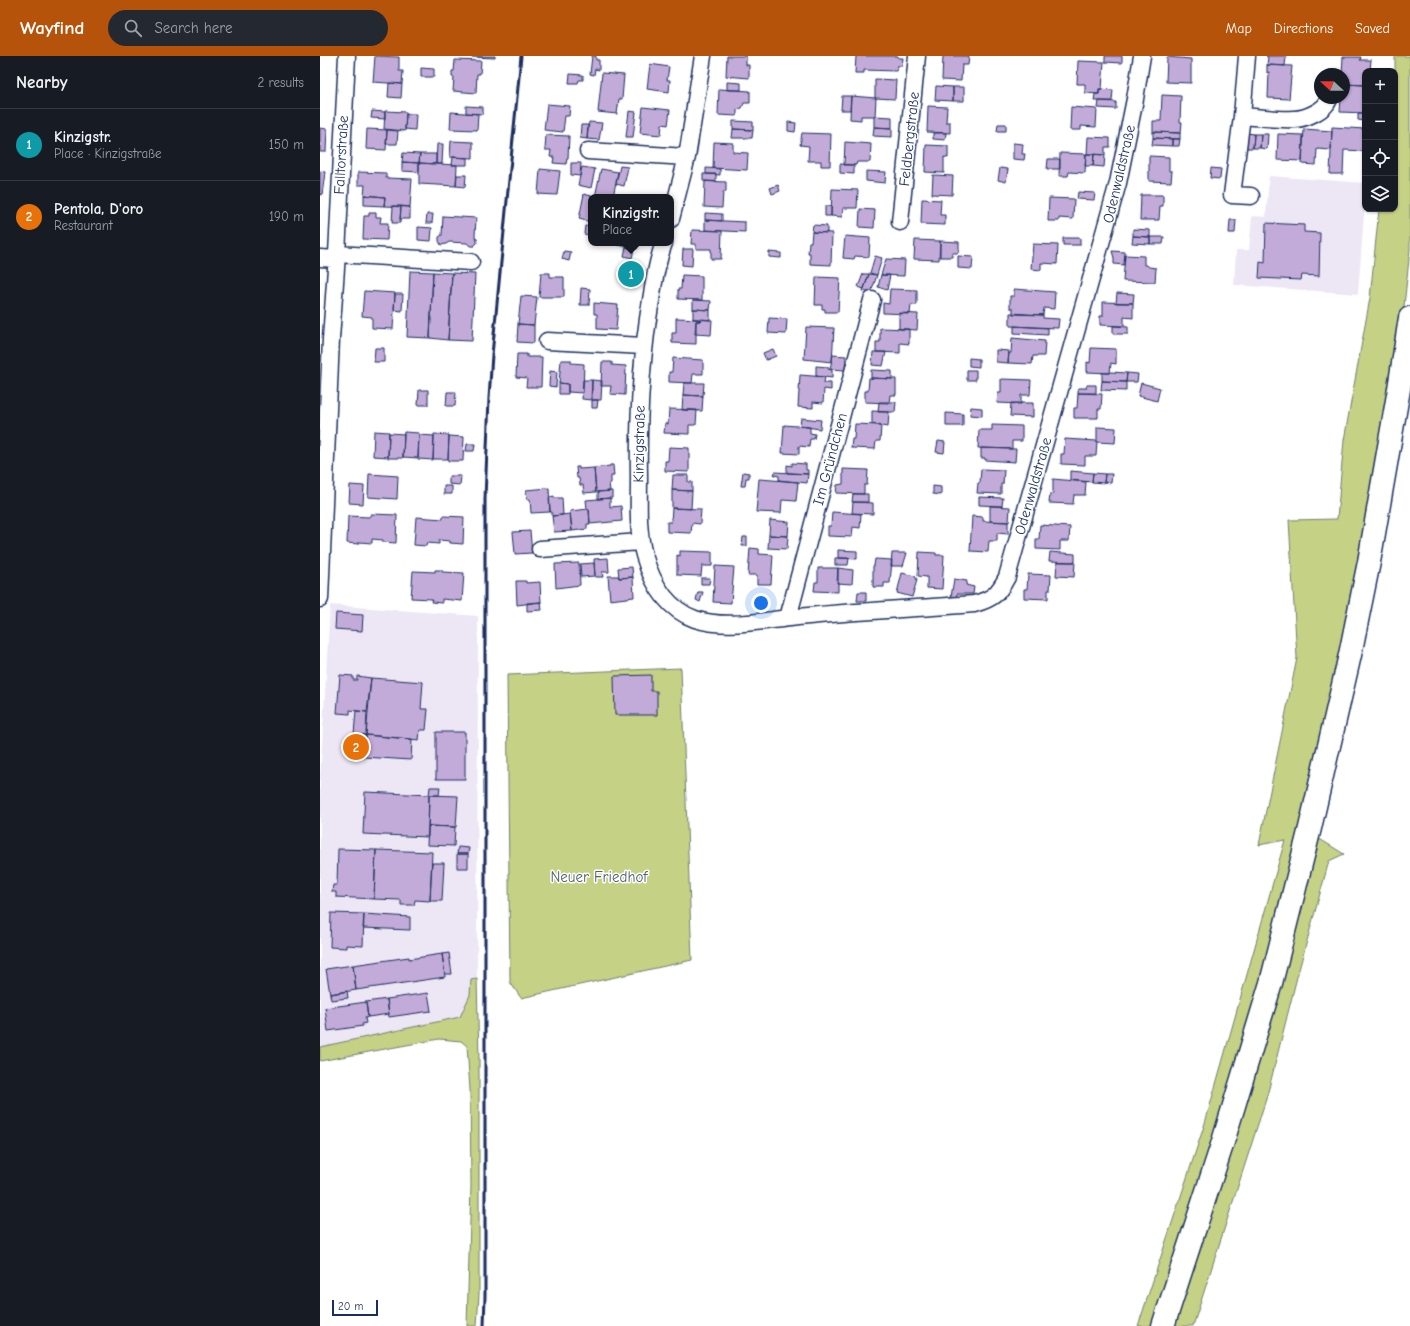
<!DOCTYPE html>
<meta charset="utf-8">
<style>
body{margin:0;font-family:"Comic Neue",sans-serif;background:#242831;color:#f1f3f6}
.controls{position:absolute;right:12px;top:12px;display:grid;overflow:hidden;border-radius:8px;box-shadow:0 1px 3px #0004}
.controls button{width:36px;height:36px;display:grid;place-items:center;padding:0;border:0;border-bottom:1px solid #363941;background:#171b24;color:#f1f3f6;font:20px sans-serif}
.compass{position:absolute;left:994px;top:12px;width:36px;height:36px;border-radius:50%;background:#171b24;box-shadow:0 1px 3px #0004;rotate:292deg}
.scale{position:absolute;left:12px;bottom:10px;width:46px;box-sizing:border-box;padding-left:4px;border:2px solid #1b2f5e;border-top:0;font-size:11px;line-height:14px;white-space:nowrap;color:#1b2f5e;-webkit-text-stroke:3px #fff;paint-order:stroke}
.you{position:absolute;left:441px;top:547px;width:14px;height:14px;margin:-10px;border:3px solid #fff;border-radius:50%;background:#1a73e8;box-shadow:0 0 0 6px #1a73e833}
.badge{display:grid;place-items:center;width:26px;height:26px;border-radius:50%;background:#b45309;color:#fff;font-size:13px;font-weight:700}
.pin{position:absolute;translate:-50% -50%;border:2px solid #fff;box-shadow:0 1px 4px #0006}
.popup{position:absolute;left:268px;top:138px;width:86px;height:52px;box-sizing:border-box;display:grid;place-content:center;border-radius:8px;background:#171b24;filter:drop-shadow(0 1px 3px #0005);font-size:13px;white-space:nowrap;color:#9ea1a6}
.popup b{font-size:15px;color:#f1f3f6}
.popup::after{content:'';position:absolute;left:50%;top:100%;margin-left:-8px;border:8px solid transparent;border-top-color:#171b24}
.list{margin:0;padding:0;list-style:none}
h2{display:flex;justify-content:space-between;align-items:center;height:52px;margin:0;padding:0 16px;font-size:17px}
h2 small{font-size:13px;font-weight:400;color:#9ea1a6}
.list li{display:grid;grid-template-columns:26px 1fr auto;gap:12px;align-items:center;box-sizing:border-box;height:72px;padding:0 16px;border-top:1px solid #363941}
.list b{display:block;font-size:15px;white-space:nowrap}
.list p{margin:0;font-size:13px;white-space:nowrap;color:#9ea1a6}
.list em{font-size:13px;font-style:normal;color:#9ea1a6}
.icon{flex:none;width:22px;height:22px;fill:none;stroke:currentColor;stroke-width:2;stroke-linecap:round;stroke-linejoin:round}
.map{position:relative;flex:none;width:1090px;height:1270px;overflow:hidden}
header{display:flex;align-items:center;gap:24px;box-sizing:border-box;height:56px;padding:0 20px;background:#b45309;color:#fff}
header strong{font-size:19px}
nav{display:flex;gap:22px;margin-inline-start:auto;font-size:14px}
.search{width:280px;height:36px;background:#242831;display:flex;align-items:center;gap:10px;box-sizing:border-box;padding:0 14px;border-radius:22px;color:#9ea1a6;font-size:15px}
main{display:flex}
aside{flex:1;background:#171b24}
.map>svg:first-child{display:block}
</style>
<header>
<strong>Wayfind</strong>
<div class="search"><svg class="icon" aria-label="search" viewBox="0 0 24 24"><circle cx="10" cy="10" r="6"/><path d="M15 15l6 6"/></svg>Search here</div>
<nav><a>Map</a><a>Directions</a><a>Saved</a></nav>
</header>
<main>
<aside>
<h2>Nearby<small>2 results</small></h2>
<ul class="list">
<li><span class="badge" style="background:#0f9aa8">1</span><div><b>Kinzigstr.</b><p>Place · Kinzigstraße</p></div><em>150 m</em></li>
<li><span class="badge" style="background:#e8710a">2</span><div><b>Pentola, D'oro</b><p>Restaurant</p></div><em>190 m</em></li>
</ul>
</aside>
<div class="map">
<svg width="1090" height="1270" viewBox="0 0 1090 1270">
<rect width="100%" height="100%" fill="#fff"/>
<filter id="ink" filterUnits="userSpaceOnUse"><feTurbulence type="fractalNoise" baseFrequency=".025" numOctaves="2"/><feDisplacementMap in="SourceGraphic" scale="8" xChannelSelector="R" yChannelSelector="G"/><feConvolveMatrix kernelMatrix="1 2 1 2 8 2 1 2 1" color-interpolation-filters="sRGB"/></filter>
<g filter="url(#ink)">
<path fill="#ede6f4" d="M949 120 1045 127V145L1038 238 914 229 916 194H929L932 160 946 161Z
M10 549 158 560 157 923 151 924 150 939 140 961 0 991V725Z"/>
<path fill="#c5d184" stroke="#708071" d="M1075 0H1090V194L1084 250 1040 505 1020 601 944 926 836 1270H818L885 1067 965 784 939 789 977 602 969 464 1017 463 1024 384 1050 242 1059 153H1075Z
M361 612 372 904 201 942 190 926 187 619Z
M998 782 1024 798 1009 805 977 921 947 1040 873 1270H855C907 1109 958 947 998 782Z
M157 923 159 1003V1238L157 1270H147L151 1129 150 1034 147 990 141 985 119 983 0 1005V991L140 961 150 939 151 924Z"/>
<path fill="#c3abd9" stroke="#1b2f5e" d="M55 0 79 1V15H83L82 28 53 26Z
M151 0H175V2L151 1Z
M272 0H276V4H279V14L275 13 274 19 270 18Z
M407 0H426V9H429V22L406 20Z
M536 0H578V2H583L582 10H577V15L544 14V17H535Z
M623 0H649L648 9H642L641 25 622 24Z
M785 0H802V7L785 6Z
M946 0H966L965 10 947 9 948 1Z
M847 1 871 3V27L846 26Z
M1023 1H1041L1040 4H1051L1050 15H1045V29L1024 28V18H1022Z
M135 4 161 5 160 18H157L156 37 133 35 134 21H132V15H134Z
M758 5 784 6 782 33H779V38L765 37V28H757Z
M330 8 349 11 347 24H350L349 36 327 33Z
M947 9 972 10 969 43 948 42 949 16 947 17Z
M101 12 114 13V21H101Z
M282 17 304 19 302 43H299L297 58 278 56Z
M250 18 263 19V24H259L258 27H249Z
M555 23 576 24 575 43 555 42Z
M407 26 421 27V34H407Z
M69 27 82 28 81 42 68 41Z
M1024 28 1045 29V57L1020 56 1021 42H1024Z
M616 30 633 31V45L615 44Z
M633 31H644V45H633Z
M399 33 430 35V47H424L422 52 417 54V60L398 59Z
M779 33 793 34 792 45H774L775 38H779Z
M842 39 861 40 860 66H862L861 77 833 76V65H841Z
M522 40H531L530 54H521Z
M531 40 556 42 555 60H541V64L530 63Z
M779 45 796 46V53L778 52Z
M227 48 250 50 249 60H245L243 76 224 74Z
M146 50 163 51V58L146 57Z
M608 50 627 51 626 66H630V77L607 76Z
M323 51 350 54 348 69 342 68 341 79 320 77Z
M751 51 777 53 776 71 761 70V74H750Z
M52 55 65 56V63L51 62Z
M65 55 86 56 85 75 64 73Z
M309 55 316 56 313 81H306Z
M131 56 158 58 157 74 130 73Z
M1038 57H1045V65L1038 64Z
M86 58H96L95 74 85 73Z
M554 60 572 61V72L554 71Z
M413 65 433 66V74L413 73Z
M269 66 282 67 279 84 267 83Z
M468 66 476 67 475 76 468 75Z
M678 68H686V75H677Z
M261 69H268L267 83 260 82Z
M554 71 572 72V81L553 80Z
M1012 71 1045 73V95L1024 94 1023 118H1010Z
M0 72 7 73 6 96H0Z
M47 73 67 74 66 94 46 93Z
M413 73 433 74 432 82H412Z
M984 73 1012 75 1011 94 997 93 996 109 982 108Z
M67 74 78 75 77 88H66Z
M833 76 860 77V83L833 82Z
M482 77 511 78 510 110H501V105H488L489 90 480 89Z
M613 77H626L625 84 613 83Z
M927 77 934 78 933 92H925Z
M934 78H941L940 92H933Z
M941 78H948L947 93 940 92Z
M958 78 983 79 982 105 957 104Z
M226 79 249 80 248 102H247L246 108 233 107 234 101H230L231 94H225Z
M768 81 790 82V91H785V99L767 98Z
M833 82 852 83V90L832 89Z
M852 83H860L859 90H852Z
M131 85 153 86V102L130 101Z
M394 86 413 87V96L428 97 427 114 393 112Z
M525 86 551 88 550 106H537L536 109H524Z
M693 87 703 88 702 98H705L704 104 693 103Z
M117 88H123L122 108H116Z
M606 89 628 90V102L624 101V117L605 116Z
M83 97 100 98 99 107 82 106Z
M740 97 766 98 765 117 749 116 748 120H739Z
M100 98H116V108L99 107Z
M766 98H774L773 110H765Z
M774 98 785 99 784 111 773 110Z
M829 100 849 101V115H852L851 126 829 125Z
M133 101 147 102V109H132Z
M728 103H740V113H727Z
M82 106 99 107V116L82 115Z
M99 107 137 109 136 130 99 128Z
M251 107H261L260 120 251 119Z
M520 108 534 109V118L520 117Z
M300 110 308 111 304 130 296 128Z
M262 111 275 113 271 132 258 129Z
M386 112 400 113V119L386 118Z
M680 112 688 113 686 126 678 124Z
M891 112 901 113 900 123 890 122Z
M220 113 240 115 237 139 218 138Z
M281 113 298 116 293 141H271V166L259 163 264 138 275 141Z
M0 115 5 116 2 139 0 138Z
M546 115 566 116 565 127 546 125Z
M38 116 66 117V122L92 123 90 151 64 150 65 141 44 139 45 129H38Z
M383 118H396V126L383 125Z
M137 119H146L145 131 136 130Z
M613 119 633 120 632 139 612 138Z
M385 125 406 126V136H403L402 152 384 151Z
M458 129 460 135 452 138 450 132Z
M512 133 538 134 537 152H523L522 161 511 160Z
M758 136 775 137 774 144 757 143Z
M44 139 65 141 64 150 44 149Z
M821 139H843V150H840L839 164H820Z
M729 142 754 143 753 163 739 162V165H728Z
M602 143 621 144 620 159H625V169L601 168Z
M73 150H81L80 167H72Z
M81 150 90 151V163H80Z
M505 150H511V160H505Z
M540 153 555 154 554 172 539 171Z
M49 157H56V161H61L60 167H68L67 184 43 183 44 160H49Z
M385 157 402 158V165L385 164Z
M107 158H113L112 167H106Z
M123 160 156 162 155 180 157 183V187L154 190H150L147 187 129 186 126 188 121 189 119 185V181L122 179Z
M385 164 425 166V176L385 174Z
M910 164H916L915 177H909Z
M946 167 984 169V176L1000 177 999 220 982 219 981 224 939 222 940 206 945 207Z
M493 169 507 170V177L492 176Z
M265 170 271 171 269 179 264 178Z
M98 171 112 172 111 185 98 184Z
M813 173 830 174V181L813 180Z
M372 174 402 175 401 203H391V193H376V188H371Z
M492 176 512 177 511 209 490 208V197H488L489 186H491Z
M525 180 550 182 549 201 535 200 534 203 523 202Z
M813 180 830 181V188L812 187Z
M830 181H844L843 188H830Z
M743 182H760V189H743Z
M595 184 620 185 619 204 594 203Z
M620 185 639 186V193L638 197H632V201H620Z
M299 187H319L317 193 298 189Z
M713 188 738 189 737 208 721 207V214L711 213Z
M306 191 314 193 312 202 304 200Z
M363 193H373L372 210 362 209Z
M244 195 251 196 249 205 242 203Z
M792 195 805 196 804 209 794 208V202Z
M449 196 461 197V202L449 201Z
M805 199 824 200V209H827L829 211 836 212 835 226 803 225Z
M555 200 562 202 557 219 550 217Z
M638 200 653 201 652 213 638 212Z
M566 203 585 204 584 220 561 219Z
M306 213H316L315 224 306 223Z
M90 215 113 216 110 282 87 281Z
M113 216 132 217 128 284 110 282Z
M132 217 155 218 152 285 128 284Z
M221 217H230V221H244V241H219Z
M543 218H549L544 233 538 231Z
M549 218 557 219 551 237 543 235Z
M362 219 382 220V244L358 243V233H361Z
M561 219H570L567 234 558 231Z
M496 221 520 222 518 256H505V253H502V249H495Z
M261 232 270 233 269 249H260Z
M570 233 597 234V249H591L590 258 563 257V247L569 248Z
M694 233 735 236 734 253 724 252 723 259 693 258V252H690V240H694Z
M44 235 75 237 73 273 52 272V261L42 260Z
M797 237 814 238 813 247H796Z
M75 238H83L82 255 74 254Z
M201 240 217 241 214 269 198 268Z
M373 244 391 245 390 254 373 253Z
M783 246 813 247V262L804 261V270L780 269V260H783Z
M274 247 298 249 296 274 277 273V258H274Z
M373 253 390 254V264L373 263Z
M579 257 598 258 597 274 579 273Z
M690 257 723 259V262L739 263 738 272 690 270Z
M356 262 380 263V265H376V288L352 287V277H356Z
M449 262 467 263 466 278 448 277Z
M380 263 392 264 391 279 375 278 376 265H380Z
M198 268 214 269V287L197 286Z
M694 270 728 272V279L694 277Z
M793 270 808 271V278H793Z
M486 271 514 272 512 306 484 303Z
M560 272 589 273V288L580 287V297L556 296V286H560Z
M692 282 725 285 724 300H713L712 308 688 307 689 297H691Z
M55 292H64V306H54Z
M771 292 796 293V308L791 307 790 317 767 316V306L770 307Z
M453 293 456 300 446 304 443 297Z
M676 294 689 295 688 307 676 306Z
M553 296H566L563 310 552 309Z
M197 298H207V301H222L221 331H206L207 322 196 321Z
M513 299 526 300 525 314 510 313Z
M353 302 383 304V318H373L372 327 349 326V316H352Z
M649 302 659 303V311L649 310Z
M241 304H251V307L264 308 263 337 248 336V328L239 327Z
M282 306H292V309L306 310 305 339 290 338 291 330H281Z
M496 310 508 311V313L512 314V322L496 320Z
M551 314 572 315V323L551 322Z
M647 314H656V324H647Z
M230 315 237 316 236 331 229 330Z
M791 316 807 317 806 326 782 325V317H790Z
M807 317 818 318 817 326H806Z
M480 319 505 321 504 327H511V334L504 333 503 347 493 346V352L478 351Z
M549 322 576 323V339H570L569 347 545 346V335H548Z
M681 323 711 324 710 339H701V348L677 347 678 337H681Z
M263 324H272L271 344 262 343Z
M272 324 282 325 281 344H272Z
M782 325 806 326V335L781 334Z
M239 327 248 328V338H239Z
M364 327H384L383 340 363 339Z
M821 327 840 332 837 345 818 340Z
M767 329H776V337H758V332H766Z
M99 334H108V349H98Z
M127 336H136L135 350H126Z
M758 337 782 338 781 353H778V362H754V352H757Z
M363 339 383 340 382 355 362 354Z
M272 344H278L277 352H272Z
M559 346H576L575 356H558Z
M691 347H713V361L690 360Z
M651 351 662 352V360L650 359Z
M349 353 377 354 376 369H369V378L344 377 345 367 348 368Z
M552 355 569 356 568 371 552 368Z
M626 357 643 358V370H626Z
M481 362 501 364 500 373 480 370Z
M535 368 559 369V370H561L560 385H556L555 393 531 392 532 383H534Z
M464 369 490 371V377L495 378 494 383H490L489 391 479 390V398L462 397Z
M672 369 702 370V385H692V393L658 392 659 374H672Z
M777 371 796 372 795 387 777 386Z
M54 375 69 376 68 401 53 400Z
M84 376 99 377 98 402 83 401Z
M69 377 84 378 83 402H68Z
M114 378 129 379 128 403H113Z
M99 379 114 380 113 404 98 403Z
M129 380 144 381 143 405H128Z
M745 383 777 385 776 400H765V409L741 408V398H744Z
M618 385 625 386 624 397 616 396Z
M147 388H155L154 395H146Z
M349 391 369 392V416L345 415V405H348Z
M661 392 696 393 695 406 665 404V402H661Z
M472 407 486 408V414H488V418L467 417V409L472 410Z
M290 409H293L294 420H291V427H289L290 435 276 436 274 412 290 410Z
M256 411H259V413L274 412 276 436 264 437 263 429H260L259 422H257Z
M523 413 548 414 547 429H544V438L516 437 517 429 523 428Z
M661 413 684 414 683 428H681V438L657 437 658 427H660Z
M750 415 773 417 772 426 750 424Z
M423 416 429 417V422H426L425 430H421Z
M455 416 488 418 487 427 459 424V420L454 419Z
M773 417 785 418 784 427 772 426Z
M49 418 78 420 77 443 48 441Z
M785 418H792L791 427 784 426Z
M353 419H368V426H372V435L352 434Z
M129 420H141L140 429 129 428Z
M439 423 478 426 476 445 462 444 461 457 436 456Z
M733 423 766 426 765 439H754L753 448 729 447 730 438H733Z
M30 429 44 430 43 448 29 447Z
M124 430H132V438H124Z
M613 430 621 431V439L613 438Z
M229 432 230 456 211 457 210 443 207 444 206 434Z
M352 434 372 435 371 453 352 452Z
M292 435V442L278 443V436Z
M533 438H548V446H532Z
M234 440V442H242L243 459 232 460V456H230L229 442H230V441Z
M659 441 683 442 682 450 659 449Z
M290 442V451L301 450 302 465 270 468 269 453H267L266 444Z
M533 446 553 447V458L532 457Z
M670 450 690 451 689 466 670 465Z
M352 452 381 453 380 468 372 467 371 477 347 476V466H351Z
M269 453 270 468H267V473L252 475 250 455Z
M512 456 541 458 540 472 533 471 532 481 508 480V470H511Z
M51 458 77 459 76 487 63 486V484L52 483V487L39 486V488L27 487 28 460 49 461Z
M250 458 252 475 234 476 232 460Z
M123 460 144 461 143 488 130 487V485L119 484V488L107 487 106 490 94 489 96 461 123 463Z
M652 460 663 461V465L688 466V478L677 477V485H669L668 496 650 495Z
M450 464 469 466 468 480 449 479Z
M720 469 750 471 749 485H740V494L716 493V483H719Z
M210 475 212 497 195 498 193 476Z
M449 479 468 480 467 493 448 492Z
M423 481H427V490H422Z
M430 492 439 493V498L453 499 451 528H437V519H428Z
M518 494 537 495V503L518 502Z
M360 495 392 496V510H382L381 520 357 519V499L360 500Z
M599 496 616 497V499H624L622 533 607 532V521L598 520Z
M730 496 755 498V506L729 505Z
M572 497H587L583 510H571Z
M288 502 289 516H282L283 521H275L274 503Z
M515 502H529L528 509H515Z
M555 503 572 504 570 527H564V531H553V510H554Z
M737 506H755L754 521 736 520Z
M259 507 260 529 236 532 235 508Z
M274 507 275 520 261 521 260 508Z
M395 510 414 511 411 547 393 546Z
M312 511 313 521 299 522 298 512Z
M498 512H518V536L494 535 495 526H498Z
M518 512 533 514 532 528 517 527Z
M115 514H122V516L144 517 142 545 122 543V547L111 546 112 543 91 542 93 515 115 516Z
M582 517 595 520 597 524 592 541 577 537Z
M708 518 731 519 730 534H728V543L704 542V533H707Z
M288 520H298L299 522 313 521 314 541 290 544Z
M381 522H390L389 528H381Z
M634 523 647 525 646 529 654 531 653 538H637L636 542 631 541Z
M196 525H206V527L220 526 221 546 197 549Z
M378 536H383L380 546 376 544Z
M538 536H546V545H537Z
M221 546 222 554 207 555V547Z
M16 557 43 559 42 575 15 573Z
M20 619 33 620V624H37V620L51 622 47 656 30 654V658L17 657Z
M331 619V635H337V659H295L294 620Z
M51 622 103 626 101 653H108L106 674H100L99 684 46 679Z
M36 655 47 656 46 679 34 678Z
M116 676H145V723H116Z
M34 678 46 679 44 701 32 700Z
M46 679 92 683 91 704 44 701Z
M110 731H120L119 739H109Z
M45 736 109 739 108 781 43 778Z
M109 739 138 740 136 771 108 770Z
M108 770 135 771 134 790 107 789Z
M138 791 149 792 148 798H137Z
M18 793 56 794 54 843 16 841V836H12L13 829H17Z
M56 794 112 796 110 845 95 844 94 849H81V844L54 843Z
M137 798H148V812H137Z
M112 807H124L122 845H110Z
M11 857 44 858 43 890 26 889V892L10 891Z
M44 858 90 861V874L43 872Z
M129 897 132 918H125L122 898Z
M122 898 125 921 36 934 33 909 89 901V903Z
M33 909 36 934 10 938 6 913Z
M27 935 28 942 11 944 10 938Z
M108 937 111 955 69 961 67 943Z
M67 943 69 958 48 961 46 946Z
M46 946 48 961 45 962 46 967 42 968 43 970 8 975 5 952Z"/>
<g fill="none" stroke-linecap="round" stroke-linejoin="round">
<defs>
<path id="street" d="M927 0 922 60 912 139 931 140
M922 60C939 61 957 64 974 63 985 63 1007 54 1009 42
M268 95 367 101
M351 163 367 101 383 0
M580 166 597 0
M344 187C337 205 334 225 331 244 321 302 318 362 319 421 319 447 317 474 324 499 332 527 347 553 375 563 405 573 439 565 470 562 531 555 593 553 654 548 673 543 678 538 687 521L798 127 815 43 822 0
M17 198 151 206
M0 202 17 203
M227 285 324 290
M220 493 321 486
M0 543 11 283 17 198 27 0
M468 562 552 244"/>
<path id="secondary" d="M843 1270 902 1089 951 927 990 772 1030 599 1049 506 1079 333 1090 262"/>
</defs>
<use href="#street" stroke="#1b2f5e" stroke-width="19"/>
<use href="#secondary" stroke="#1b2f5e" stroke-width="25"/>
<use href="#street" stroke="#fff" stroke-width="16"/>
<use href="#secondary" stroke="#fff" stroke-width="22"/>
<path stroke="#1b2f5e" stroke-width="3" d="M164 1270 165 1240V443L169 342 172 299 201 0"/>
</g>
</g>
<g text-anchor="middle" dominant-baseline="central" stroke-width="3" stroke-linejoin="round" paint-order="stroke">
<g font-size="15" fill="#1b2f5e" stroke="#fff">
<text transform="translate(589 83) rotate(-84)">Feldbergstraße</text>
<text transform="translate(21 99) rotate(-87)">Falltorstraße</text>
<text transform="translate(799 118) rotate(-77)">Odenwaldstraße</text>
<text transform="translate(319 388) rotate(-89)">Kinzigstraße</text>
<text transform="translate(510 403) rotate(-75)">Im Gründchen</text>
<text transform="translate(713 430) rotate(-74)">Odenwaldstraße</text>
</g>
<g font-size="15" fill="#4e6069" stroke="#fff">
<text x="279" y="821">Neuer Friedhof</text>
</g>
</g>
</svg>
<div class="controls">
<button>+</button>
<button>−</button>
<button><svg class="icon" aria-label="locate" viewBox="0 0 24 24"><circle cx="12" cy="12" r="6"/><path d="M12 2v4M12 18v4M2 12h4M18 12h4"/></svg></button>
<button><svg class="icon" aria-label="layers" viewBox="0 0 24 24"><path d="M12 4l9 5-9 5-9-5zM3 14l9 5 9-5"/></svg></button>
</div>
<svg class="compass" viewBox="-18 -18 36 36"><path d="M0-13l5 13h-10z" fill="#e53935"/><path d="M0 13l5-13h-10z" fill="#9ea1a6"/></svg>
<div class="scale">20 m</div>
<div class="you"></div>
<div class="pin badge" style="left:311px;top:218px;background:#0f9aa8">1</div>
<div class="popup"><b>Kinzigstr.</b>Place</div>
<div class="pin badge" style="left:36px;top:691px;background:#e8710a">2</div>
</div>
</main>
